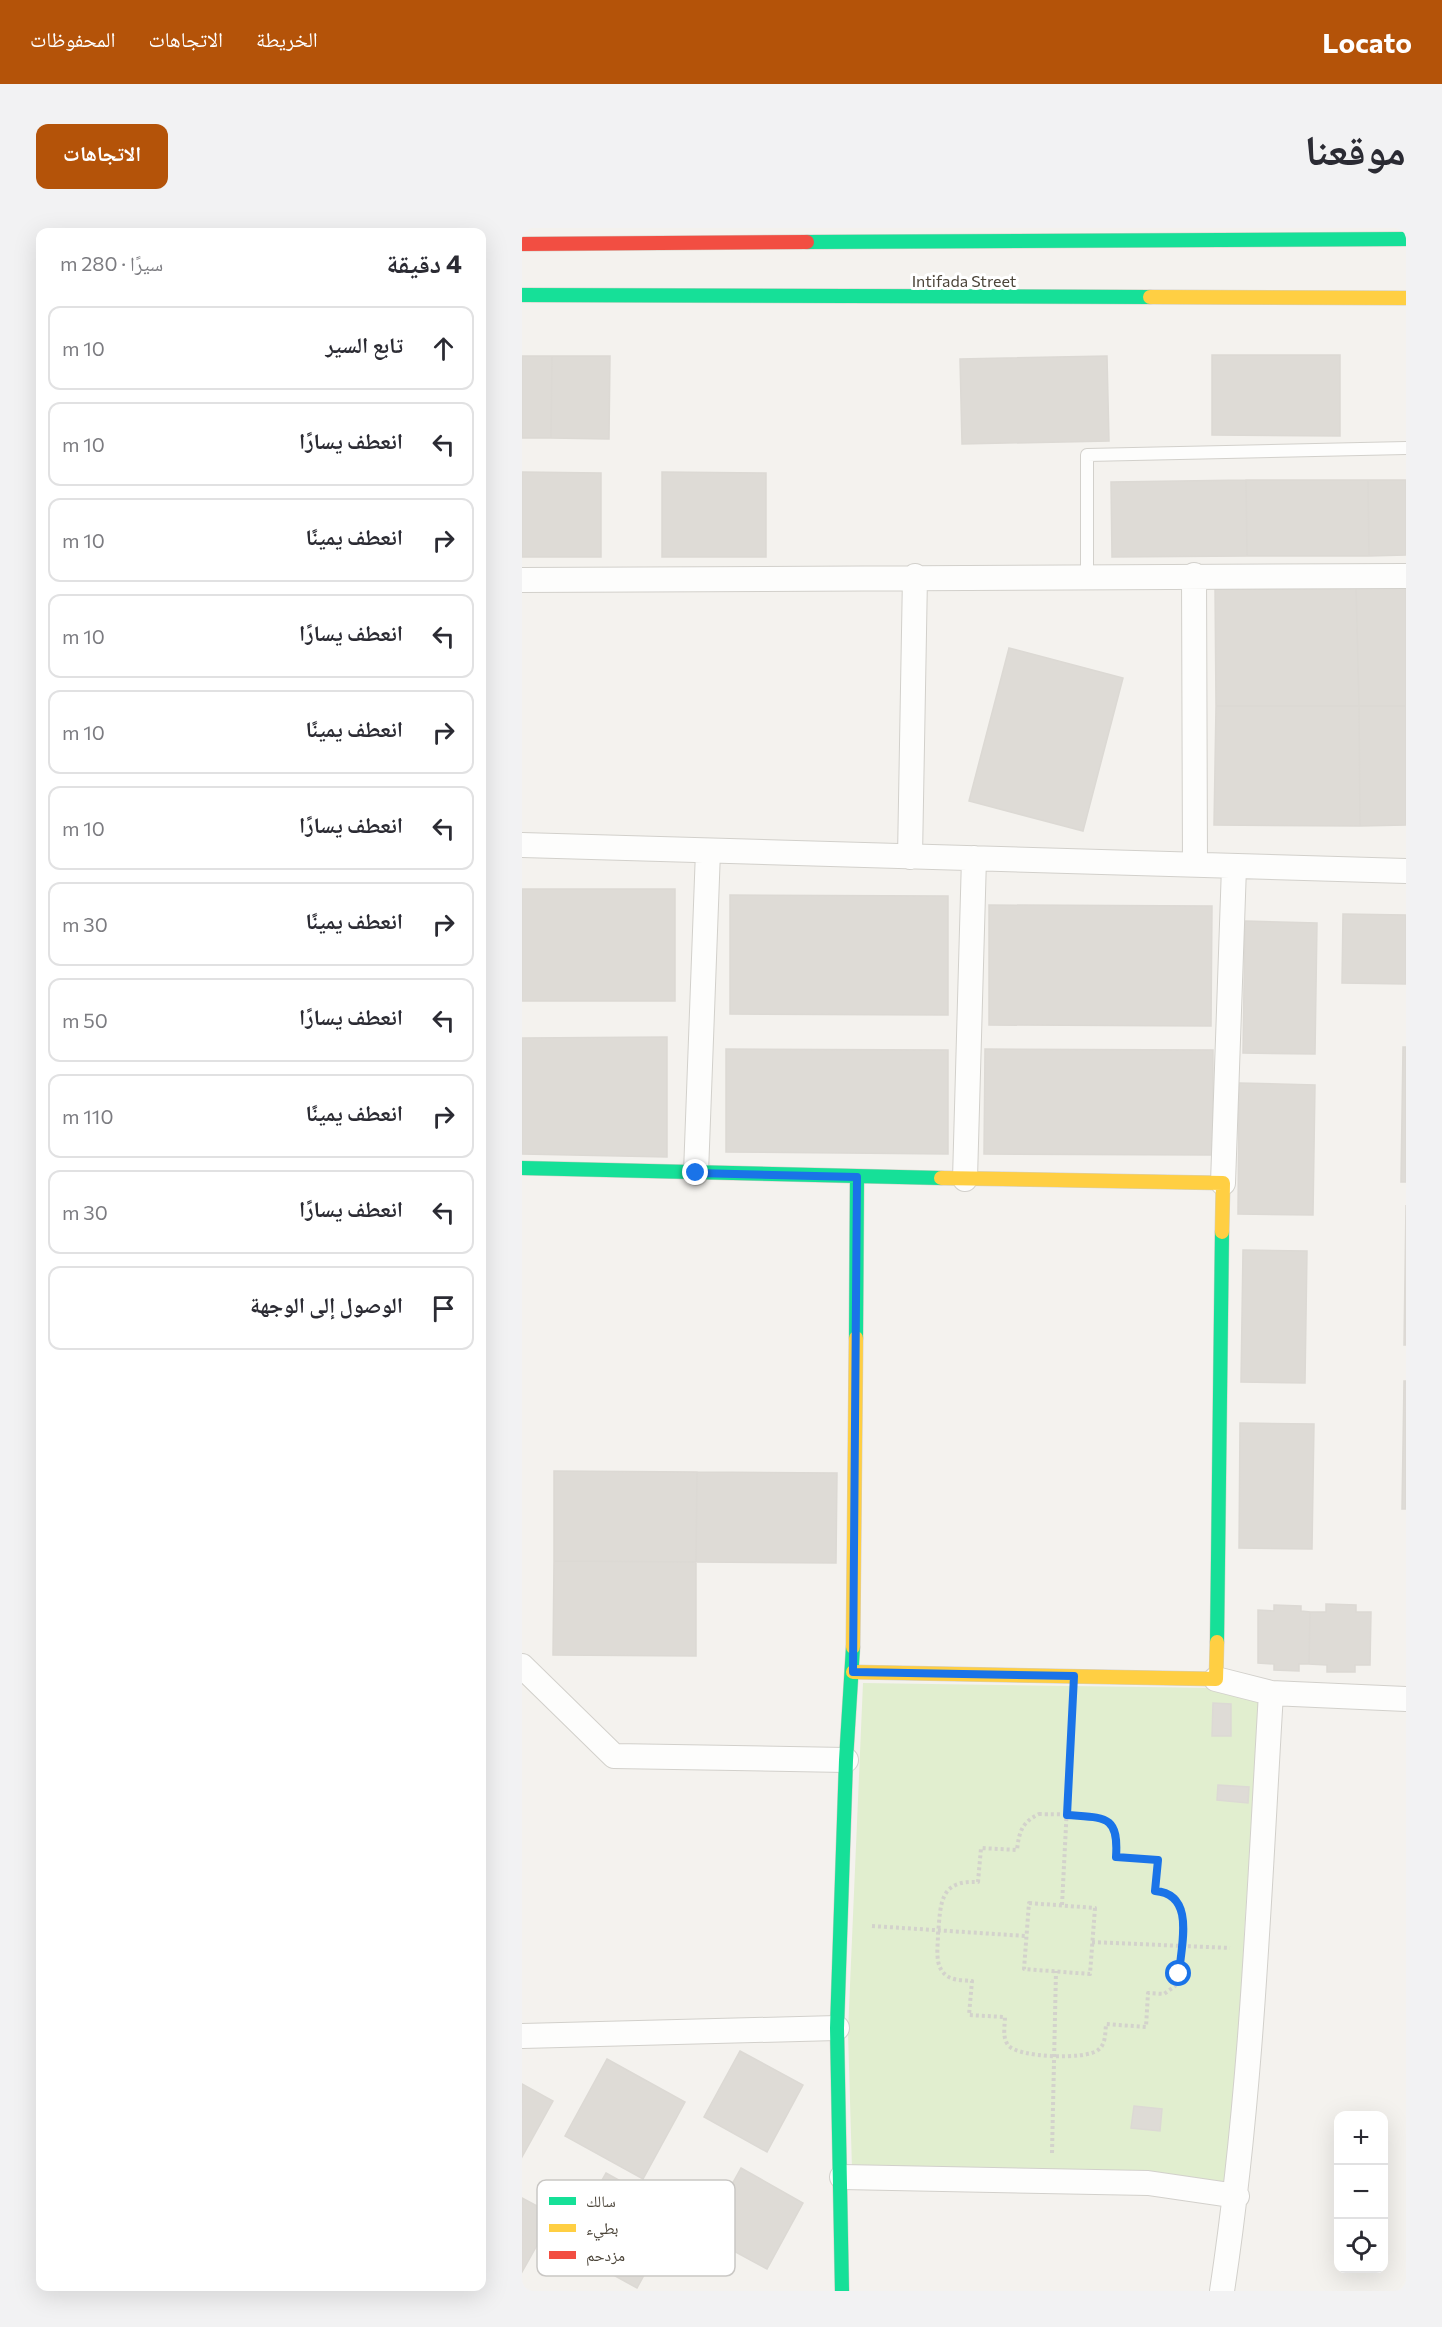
<!DOCTYPE html>
<html lang="ar">
<meta charset="utf-8">
<style>
body{margin:0;font-family:Commissioner,"Noto Naskh Arabic",sans-serif;background:#f2f2f3;color:#2b2b33;direction:rtl}
.controls{position:absolute;right:18px;bottom:18px;display:grid;overflow:hidden;border-radius:12px;box-shadow:0 6px 24px #0002}
.controls button{width:54px;height:54px;display:grid;place-items:center;padding:0;border:0;border-bottom:2px solid #e1e1e2;background:#fff;color:#2b2b33;font:30px sans-serif}
.stop{position:absolute;width:18px;height:18px;margin:-14px;border:4px solid #1a73e8;border-radius:50%;background:#fff}
.stop.end{background:#1a73e8;border-color:#fff;box-shadow:0 2px 6px #0008}
.list{margin:0;padding:0;list-style:none}
h2{display:flex;justify-content:space-between;align-items:center;height:78px;margin:0;padding:0 24px;font-size:26px}
h2 small{font-size:20px;font-weight:400;color:#7c7c81}
.list li{display:grid;grid-template-columns:39px 1fr auto;gap:18px;align-items:center;box-sizing:border-box;height:84px;margin:0 12px 12px;padding:0 12px;border:2px solid #e1e1e2;border-radius:12px}
.list b{display:block;font-size:22px;white-space:nowrap}
.list em{font-size:20px;font-style:normal;color:#7c7c81}
.icon{flex:none;width:33px;height:33px;fill:none;stroke:currentColor;stroke-width:2;stroke-linecap:round;stroke-linejoin:round}
.map{position:relative;flex:none;width:884px;height:2063px;overflow:hidden;direction:ltr;border-radius:12px}
header{display:flex;align-items:center;gap:36px;box-sizing:border-box;height:84px;padding:0 30px;background:#b45309;color:#fff}
header strong{font-size:28px}
nav{display:flex;gap:33px;margin-inline-start:auto;font-size:21px}
.intro{display:flex;align-items:center;justify-content:space-between;box-sizing:border-box;height:144px;padding:0 36px}
h1{margin:0;font-size:42px}
.button{padding:15px 27px;border-radius:12px;background:#b45309;color:#fff;font-size:21px;font-weight:700}
main{display:flex;gap:36px;padding:0 36px}
aside{flex:1;background:#fff;border-radius:12px;box-shadow:0 6px 24px #0002}
.map>svg:first-child{display:block}
</style>
<header>
<strong>Locato</strong>
<nav><a>الخريطة</a><a>الاتجاهات</a><a>المحفوظات</a></nav>
</header>
<div class="intro"><h1>موقعنا</h1><a class="button">الاتجاهات</a></div>
<main>
<div class="map">
<svg width="884" height="2063" viewBox="0 0 884 2063">
<rect width="100%" height="100%" fill="#f4f2ee"/>
<path fill="#e1eecf" d="M341 1455 694 1460 738 1473 722 1707 721 1812 709 1959 330 1941 326 1804Z"/>
<path fill="#dedbd6" stroke="#dcd9d4" stroke-width="1.5" d="M690 127H818V208L690 207Z
M0 128H30L29 210H0Z
M30 128H88L87 211 29 210Z
M585 128 587 213 440 216 438 131Z
M0 244 79 245V329H0Z
M140 244 244 245V329H140Z
M724 252 725 328 590 329 589 254Z
M724 252H846L847 328H725Z
M846 252H884V327L847 328Z
M693 358H834L837 478H694Z
M834 358 884 359V478H837Z
M487 420 601 450 561 603 447 573Z
M694 478H837L838 598 692 597Z
M837 478H884V597L838 598Z
M0 661H153V773H0Z
M208 667 426 668V787L208 786Z
M467 677 690 678 689 798 467 797Z
M821 686 884 687V756L820 755Z
M723 693 795 695 793 826 721 825Z
M145 809V929L0 926V810Z
M881 819H884V954H879Z
M204 821 426 822V926L204 924Z
M463 821 691 822V927L462 926Z
M717 855 793 857 791 987 716 986Z
M884 977V1117H882Z
M721 1022 785 1023 783 1155 719 1154Z
M882 1153H884V1281H880Z
M718 1195 792 1196 790 1321 717 1320Z
M32 1243 175 1244 174 1334 32 1333Z
M175 1244 315 1245 314 1335 174 1334Z
M32 1333 174 1334V1428L31 1427Z
M804 1376 834 1377V1384H849L848 1437H833V1444H805V1437L787 1436 788 1384H804Z
M752 1377 779 1378V1383L788 1384 787 1436H777V1443L752 1442V1436L736 1435V1382L752 1383Z
M691 1475 709 1476V1508H690Z
M696 1557 727 1559 726 1575 695 1572Z
M218 1823 281 1857 245 1924 182 1889Z
M85 1831 163 1874 121 1951 43 1908Z
M0 1856 31 1873 0 1929Z
M612 1878 640 1881 638 1903 609 1900Z
M219 1940 281 1975 245 2041 182 2007Z
M84 1945 156 1985 115 2060 42 2020Z
M0 1970 32 1987 0 2044Z"/>
<g fill="none" stroke-linecap="round" stroke-linejoin="round">
<defs>
<path id="lane" d="M565 348V227L884 220"/>
<path id="street" d="M672 347 673 636
M0 352 884 348
M0 617 884 643
M388 629 393 348
M174 945 186 623
M443 951 452 630
M701 955 712 639
M0 1438 92 1528 324 1532
M694 1451 749 1465 884 1471
M0 1808 315 1800
M320 1949 626 1955 715 1968
M700 2063C730 1865 737 1665 749 1465"/>
<path id="fast" d="M285 14 884 11
M0 67 628 69
M0 940 419 950
M334 1110 335 949
M695 1414 700 1004
M320 2063 315 1800 324 1532 331 1419"/>
<path id="slow" d="M628 69 884 70
M419 950 701 955 700 1004
M331 1419 334 1110
M331 1444 694 1451 695 1414"/>
<path id="jam" d="M0 16 285 14"/>
</defs>
<use href="#lane" stroke="#d2d0cb" stroke-width="14"/>
<use href="#street" stroke="#d2d0cb" stroke-width="26"/>
<use href="#fast" stroke="#d3cfc5" stroke-width="15"/>
<use href="#slow" stroke="#d3cfc5" stroke-width="15"/>
<use href="#jam" stroke="#d3cfc5" stroke-width="15"/>
<path stroke="#d3d2cc" stroke-width="4" stroke-dasharray="3 3" stroke-linecap="butt" d="M517 1586C537 1587 588 1583 595 1606 597 1612 594 1623 594 1630L636 1632 633 1663 646 1664 654 1669 661 1682 657 1746 653 1758 642 1766 626 1765 624 1799 584 1796C583 1806 584 1816 576 1822 564 1832 496 1830 486 1817 480 1809 483 1797 483 1789L447 1787 450 1753C439 1752 427 1753 420 1743 413 1733 416 1718 416 1706 419 1675 417 1652 456 1654L459 1620 495 1622C497 1604 500 1594 517 1586Z
M507 1675 573 1680 568 1746 502 1741Z
M540 1677 550 1479
M350 1698 504 1708
M570 1714 708 1720
M530 1925 534 1743"/>
<use href="#lane" stroke="#fdfdfc" stroke-width="12"/>
<use href="#street" stroke="#fdfdfc" stroke-width="24"/>
<use href="#fast" stroke="#16e098" stroke-width="14"/>
<use href="#slow" stroke="#ffcf43" stroke-width="14"/>
<use href="#jam" stroke="#f24e42" stroke-width="14"/>
</g>
<g fill="none" stroke-linecap="round" stroke-linejoin="round">
<path stroke="#1a73e8" stroke-width="8" d="M174 945 335 949 331 1444 552 1448 545 1587C582 1590 597 1586 594 1629L636 1632 633 1663C674 1666 659 1717 657 1746"/>
</g>
<g text-anchor="middle" dominant-baseline="central" stroke-width="6" stroke-linejoin="round" paint-order="stroke">
<g font-size="16" fill="#4b4439" stroke="#fff">
<text x="442" y="52">Intifada Street</text>
</g>
</g>
<rect x="15" y="1952" width="198" height="96" rx="9" fill="#fff" stroke="#c9c7c4" stroke-width="1.5"/>
<rect x="27" y="1969" width="27" height="8" fill="#16e098"/>
<rect x="27" y="1996" width="27" height="8" fill="#ffcf43"/>
<rect x="27" y="2023" width="27" height="8" fill="#f24e42"/>
<g font-size="16" fill="#4b4439">
<text x="64" y="1979">سالك</text>
<text x="64" y="2006">بطيء</text>
<text x="64" y="2033">مزدحم</text>
</g>
</svg>
<div class="controls">
<button>+</button>
<button>−</button>
<button><svg class="icon" aria-label="locate" viewBox="0 0 24 24"><circle cx="12" cy="12" r="6"/><path d="M12 2v4M12 18v4M2 12h4M18 12h4"/></svg></button>
</div>
<div class="stop" style="left:657px;top:1746px"></div>
<div class="stop end" style="left:174px;top:945px"></div>
</div>
<aside>
<h2>4 دقيقة<small>سيرًا · 280 m</small></h2>
<ul class="list">
<li><svg class="icon" aria-label="ahead" viewBox="0 0 24 24"><path d="M12 20V5M6 11l6-6 6 6"/></svg><div><b>تابع السير</b></div><em>10 m</em></li>
<li><svg class="icon" aria-label="left" viewBox="0 0 24 24"><path d="M17 20v-9H6M10 6l-5 5 5 5"/></svg><div><b>انعطف يسارًا</b></div><em>10 m</em></li>
<li><svg class="icon" aria-label="right" viewBox="0 0 24 24"><path d="M7 20v-9h11M14 6l5 5-5 5"/></svg><div><b>انعطف يمينًا</b></div><em>10 m</em></li>
<li><svg class="icon" aria-label="left" viewBox="0 0 24 24"><path d="M17 20v-9H6M10 6l-5 5 5 5"/></svg><div><b>انعطف يسارًا</b></div><em>10 m</em></li>
<li><svg class="icon" aria-label="right" viewBox="0 0 24 24"><path d="M7 20v-9h11M14 6l5 5-5 5"/></svg><div><b>انعطف يمينًا</b></div><em>10 m</em></li>
<li><svg class="icon" aria-label="left" viewBox="0 0 24 24"><path d="M17 20v-9H6M10 6l-5 5 5 5"/></svg><div><b>انعطف يسارًا</b></div><em>10 m</em></li>
<li><svg class="icon" aria-label="right" viewBox="0 0 24 24"><path d="M7 20v-9h11M14 6l5 5-5 5"/></svg><div><b>انعطف يمينًا</b></div><em>30 m</em></li>
<li><svg class="icon" aria-label="left" viewBox="0 0 24 24"><path d="M17 20v-9H6M10 6l-5 5 5 5"/></svg><div><b>انعطف يسارًا</b></div><em>50 m</em></li>
<li><svg class="icon" aria-label="right" viewBox="0 0 24 24"><path d="M7 20v-9h11M14 6l5 5-5 5"/></svg><div><b>انعطف يمينًا</b></div><em>110 m</em></li>
<li><svg class="icon" aria-label="left" viewBox="0 0 24 24"><path d="M17 20v-9H6M10 6l-5 5 5 5"/></svg><div><b>انعطف يسارًا</b></div><em>30 m</em></li>
<li><svg class="icon" aria-label="arrive" viewBox="0 0 24 24"><path d="M6 21V4h12l-3 4 3 4H6"/></svg><div><b>الوصول إلى الوجهة</b></div></li>
</ul>
</aside>
</main>
